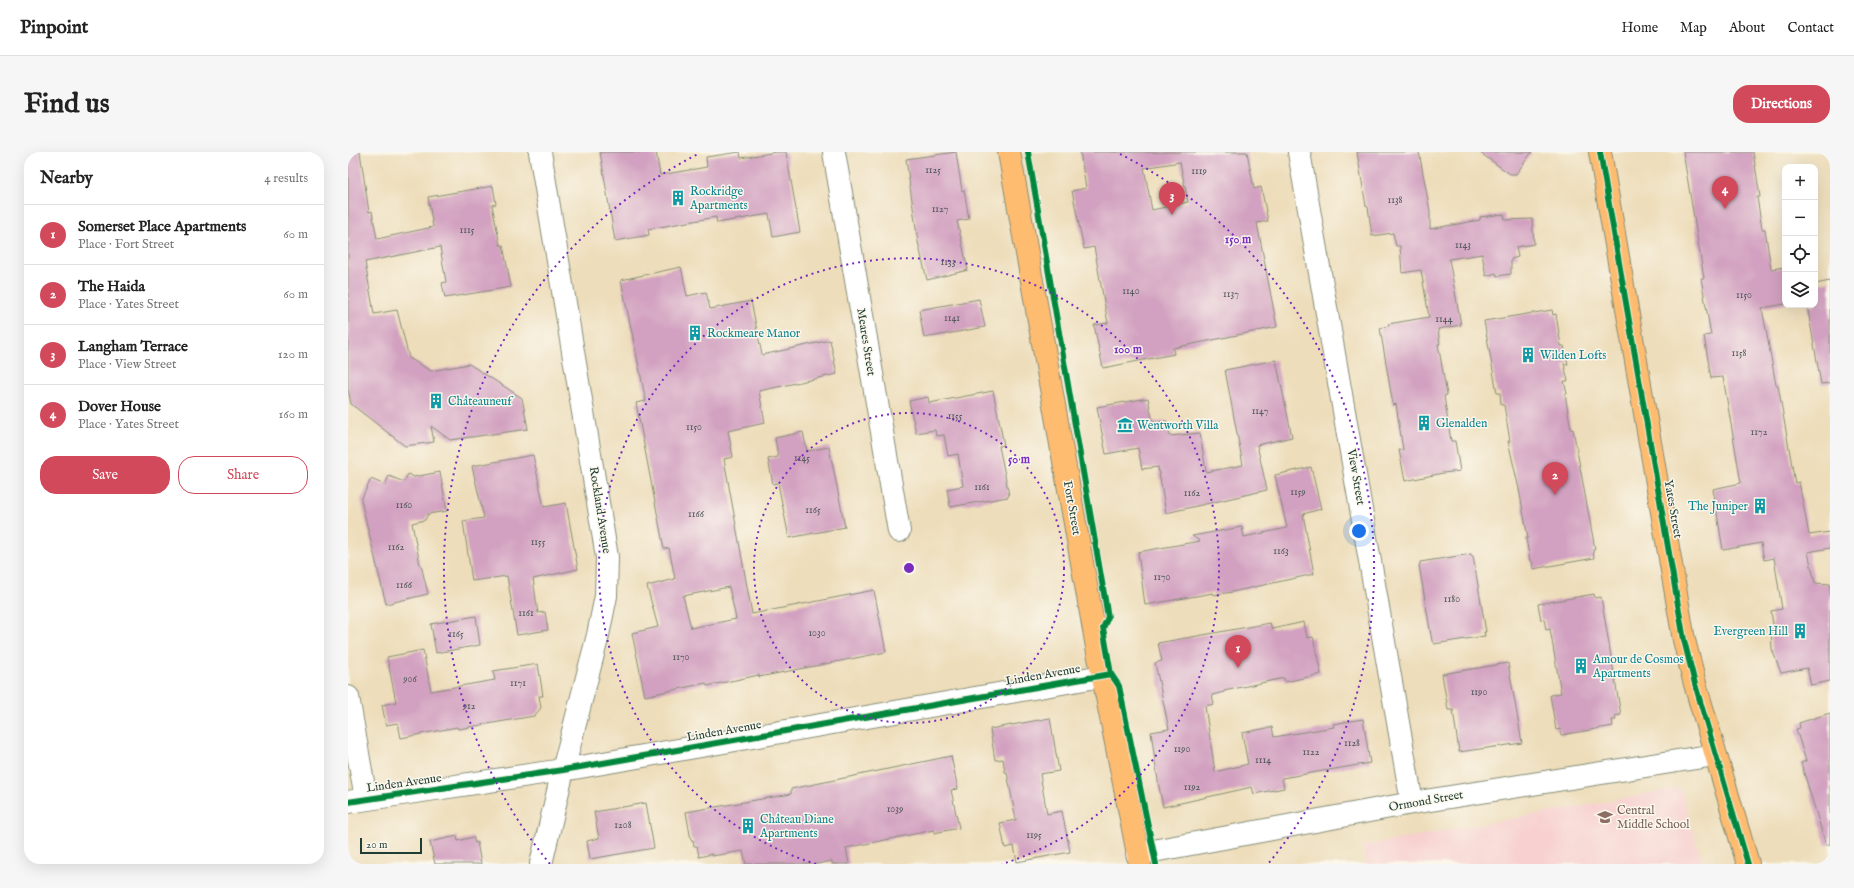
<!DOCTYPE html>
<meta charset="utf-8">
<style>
body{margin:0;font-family:"IM FELL English",serif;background:#f6f6f6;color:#222}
.controls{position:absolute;right:12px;top:12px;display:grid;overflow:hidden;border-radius:8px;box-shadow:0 4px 16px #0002}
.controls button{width:36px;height:36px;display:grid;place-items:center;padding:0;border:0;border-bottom:1px solid #e0e0e0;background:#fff;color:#222;font:20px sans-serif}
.scale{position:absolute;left:12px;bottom:10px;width:62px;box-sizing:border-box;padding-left:4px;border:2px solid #1f3d34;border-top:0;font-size:11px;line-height:14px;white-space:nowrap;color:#1f3d34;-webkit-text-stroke:3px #fbf7ec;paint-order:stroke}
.you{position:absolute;left:1011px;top:379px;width:14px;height:14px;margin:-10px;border:3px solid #fff;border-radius:50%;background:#1a73e8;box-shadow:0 0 0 6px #1a73e833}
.badge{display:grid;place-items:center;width:26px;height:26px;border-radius:50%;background:#d1495b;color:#fff;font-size:13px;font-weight:700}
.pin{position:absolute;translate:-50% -33px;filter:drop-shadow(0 1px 2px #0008)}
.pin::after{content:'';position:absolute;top:21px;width:14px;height:12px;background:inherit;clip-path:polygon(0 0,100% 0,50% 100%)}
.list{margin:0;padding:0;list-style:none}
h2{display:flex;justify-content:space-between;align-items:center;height:52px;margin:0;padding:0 16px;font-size:17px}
h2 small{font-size:13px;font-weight:400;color:#767676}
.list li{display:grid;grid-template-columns:26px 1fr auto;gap:12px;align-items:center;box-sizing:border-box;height:60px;padding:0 16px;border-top:1px solid #e0e0e0}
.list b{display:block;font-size:15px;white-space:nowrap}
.list p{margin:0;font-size:13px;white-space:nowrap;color:#767676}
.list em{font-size:13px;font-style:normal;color:#767676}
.actions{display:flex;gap:8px;padding:12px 16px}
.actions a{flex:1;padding:9px 0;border:1px solid #d1495b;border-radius:16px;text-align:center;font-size:14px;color:#d1495b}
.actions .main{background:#d1495b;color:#fff}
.icon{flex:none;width:22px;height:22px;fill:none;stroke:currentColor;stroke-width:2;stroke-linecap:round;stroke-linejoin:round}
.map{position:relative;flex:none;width:1482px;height:712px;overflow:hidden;border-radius:16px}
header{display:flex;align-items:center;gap:24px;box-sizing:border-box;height:56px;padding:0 20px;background:#fff;border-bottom:1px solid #e0e0e0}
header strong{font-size:19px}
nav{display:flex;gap:22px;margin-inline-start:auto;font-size:14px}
.intro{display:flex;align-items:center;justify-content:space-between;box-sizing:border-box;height:96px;padding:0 24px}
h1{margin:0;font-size:28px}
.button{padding:10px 18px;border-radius:16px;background:#d1495b;color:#fff;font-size:14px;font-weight:700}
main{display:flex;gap:24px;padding:0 24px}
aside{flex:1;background:#fff;border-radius:16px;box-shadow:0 4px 16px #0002}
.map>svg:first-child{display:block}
</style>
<header>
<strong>Pinpoint</strong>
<nav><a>Home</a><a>Map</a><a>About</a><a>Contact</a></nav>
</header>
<div class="intro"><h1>Find us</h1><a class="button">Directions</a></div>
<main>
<aside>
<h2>Nearby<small>4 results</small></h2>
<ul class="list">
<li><span class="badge">1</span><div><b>Somerset Place Apartments</b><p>Place · Fort Street</p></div><em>60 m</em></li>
<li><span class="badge">2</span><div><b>The Haida</b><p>Place · Yates Street</p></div><em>60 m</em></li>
<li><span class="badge">3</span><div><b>Langham Terrace</b><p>Place · View Street</p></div><em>120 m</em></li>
<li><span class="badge">4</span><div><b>Dover House</b><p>Place · Yates Street</p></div><em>160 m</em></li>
</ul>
<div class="actions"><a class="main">Save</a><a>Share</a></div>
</aside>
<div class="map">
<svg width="1482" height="712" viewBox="0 0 1482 712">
<rect width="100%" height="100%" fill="#fbf7ec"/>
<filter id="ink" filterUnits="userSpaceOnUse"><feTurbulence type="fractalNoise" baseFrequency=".025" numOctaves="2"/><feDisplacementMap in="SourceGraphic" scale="8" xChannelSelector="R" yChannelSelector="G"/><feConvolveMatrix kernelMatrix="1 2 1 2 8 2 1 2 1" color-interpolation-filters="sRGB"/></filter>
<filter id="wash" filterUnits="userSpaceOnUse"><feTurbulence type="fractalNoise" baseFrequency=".012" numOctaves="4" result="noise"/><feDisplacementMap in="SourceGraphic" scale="16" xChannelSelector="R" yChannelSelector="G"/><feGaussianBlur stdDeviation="0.9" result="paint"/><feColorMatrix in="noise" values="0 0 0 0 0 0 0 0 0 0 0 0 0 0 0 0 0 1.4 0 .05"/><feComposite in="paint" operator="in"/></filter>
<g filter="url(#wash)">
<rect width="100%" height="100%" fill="#edddba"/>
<path fill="#f7d0cf" d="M1332 636 1355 712H1019L1014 694Z"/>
<g id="blocks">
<path fill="#d2a0c0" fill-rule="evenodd" d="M0 0H12L21 60 24 59 29 87 85 75 80 45 145 34 148 52 144 53 152 93H155L163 135 97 146 94 131 98 130 92 95 17 110 26 162 49 158 61 206 83 219 121 212 174 246 180 277 102 288 83 274 86 290 57 294 3 252 0 237Z
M252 0H308L312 23 359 15 358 5 392 0 393 6 428 0H438L452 80 425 85 421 62 369 71 368 65 300 77 301 83 267 89Z
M608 0 614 39 616 38 621 67 609 69 620 118 579 128 570 90 558 7Z
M732 0H899L906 37 913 35 920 69 909 71 929 175 825 196 826 202 755 216 746 173 760 171 746 95 736 97 724 39 738 36ZM832 10 840 50 804 58 796 16Z
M1009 0H1071L1082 59V77L1132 68V65L1156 62 1157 68 1184 67 1186 92 1168 95 1170 105 1163 107V122L1149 124 1148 121 1138 124 1134 102 1101 107 1113 173 1090 177 1092 192H1090L1099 243 1096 244 1103 289H1107L1112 319 1095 321 1057 329 1051 298H1055L1048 252 1045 253 1032 176 1041 174 1040 172 1081 165 1073 118 1054 121 1052 94H1048L1045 81 1024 84 1020 55 1018 54Z
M1131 0H1184L1168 22H1162Z
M1335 0H1405L1412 45H1409L1414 77H1417L1423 117 1437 115V152L1414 156 1428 233H1430L1447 331 1451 330 1461 383 1482 380V396L1460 400 1467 431 1482 432V529L1463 533 1459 516 1433 521 1424 497 1423 474 1425 473 1423 459 1434 457 1426 406 1416 408 1413 391 1375 398 1365 337 1393 331 1375 225 1363 226 1356 184 1363 183 1353 126H1356Z
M333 115 339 144 358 140 362 157 403 149 414 203 482 188 489 222 411 239 417 271 380 279 385 305 376 307 404 462 526 438 538 500 411 525V523L359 534 358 531 297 544 284 481 310 475 299 434 327 427 321 396 316 397 288 251 298 249 273 128ZM381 435 388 467 343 476 335 444Z
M1482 129V231L1473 232 1459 153H1467V132Z
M631 147 637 175 576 186 571 158Z
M1204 158 1205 163 1208 162 1213 194H1216L1220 212H1216L1220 229H1216L1219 242H1217L1223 278 1225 277 1247 397 1245 398 1246 406 1185 417 1184 409H1182L1178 386H1180L1171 337 1160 289H1162L1156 253H1153L1152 241H1149L1136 169Z
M928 208 944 285 909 293 919 338 818 361 810 315 794 317 790 296 758 302 749 255 800 246 805 271 819 269 822 284 852 281 858 320 895 313 877 218Z
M645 239 656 293 651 294 661 343 660 345 602 355 599 337 615 334 610 302 600 304 596 283 588 284 587 278 568 281 561 249 580 245 581 251Z
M455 280 459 299 481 295 497 375 441 386 430 331 425 332 420 307 430 305 427 286Z
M185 303 196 355 218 351 230 417 185 427 190 461 197 460 200 478 169 483 159 424 124 429 115 369 136 366 124 314Z
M963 315 973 357 955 362 966 422 884 440 865 443V441L797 453 790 400 852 389 844 384 894 375 896 385 939 376 927 323Z
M92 320 99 359 80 362 77 368 64 371 72 413H73L80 442 38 452 13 348 23 327 37 333 41 324 56 330 60 322 66 325Z
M1123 402V404H1125L1138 480H1136L1137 484 1086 492 1084 489 1071 413H1072V410Z
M1246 442 1247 446 1253 445 1273 563 1267 564 1268 568H1264L1265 574 1213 583 1212 577 1208 578 1202 543 1213 541 1202 477 1198 478 1196 467 1193 468 1190 452Z
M128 464 132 493 88 501 83 472Z
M956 470 959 486 965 485 973 522 937 530 936 526 876 539V540L864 543 866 552 857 554 867 620 900 612 894 581 924 575 926 585 986 575 985 572 1015 567 1022 611 934 626 936 636 906 642 904 635 815 655 810 629 803 580 821 577 807 511 814 509 810 491 922 471 924 477Z
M75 498 83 539 147 528 145 519 190 512 195 544H191L193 556 186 564 110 577 109 575 53 586 50 571 38 573 34 553 48 550 39 505Z
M1160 511 1174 591 1111 600 1105 558H1100L1094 522Z
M1482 561V692L1478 693 1453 611 1458 609 1448 577 1452 576 1451 571Z
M702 566 711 619 692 622 699 662 714 659 722 700 669 710 666 694 657 696 652 671 668 668 659 620H657L655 607 647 608 642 577Z
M603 604 610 637 603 638 611 676 586 681V678L498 696 501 712H484V709L469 712H398L395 699 364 704V702L351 705 349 694H346L345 688H343L338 660 443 642V637Z
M298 651 306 696 242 707 239 689 251 686 246 660Z
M109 684 110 689 125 685 127 691 129 690 133 712H87L82 690Z"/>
</g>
</g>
<g filter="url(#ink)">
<use href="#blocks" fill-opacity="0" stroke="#868d77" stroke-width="1"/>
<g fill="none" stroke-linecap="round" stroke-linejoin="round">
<defs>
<path id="minor" d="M192 0 259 405 258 444 250 483 215 618 193 712
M486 0 551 379
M951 0 1064 651
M0 545 18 647
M0 650 215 618 754 524
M789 702 1064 651 1367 603"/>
<path id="major" d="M661 0 749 495 792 712
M1252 0 1336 488 1347 532 1400 712"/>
</defs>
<use href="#minor" stroke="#868d77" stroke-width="24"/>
<use href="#major" stroke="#868d77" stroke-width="24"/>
<use href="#minor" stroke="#fff" stroke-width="22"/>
<use href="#major" stroke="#febc70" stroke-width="22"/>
<defs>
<path id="cycleway" d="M680 0 760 465 755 476 763 522 771 534 808 712
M1252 0 1336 488 1347 532 1400 712
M0 650 215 618 763 522"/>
</defs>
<use href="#cycleway" stroke="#fbf7ec" stroke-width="8"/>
<use href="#cycleway" stroke="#00873e" stroke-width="6"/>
</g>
</g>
<g fill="none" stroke="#7b2cbf" stroke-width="2" stroke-dasharray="2 4">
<circle cx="561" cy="416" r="155"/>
<path d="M468 712A310 310 0 1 1 654 712"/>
<path d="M202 712A465 465 0 0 1 350 2M772 2A465 465 0 0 1 920 712"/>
</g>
<defs>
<symbol id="building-bare" viewBox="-9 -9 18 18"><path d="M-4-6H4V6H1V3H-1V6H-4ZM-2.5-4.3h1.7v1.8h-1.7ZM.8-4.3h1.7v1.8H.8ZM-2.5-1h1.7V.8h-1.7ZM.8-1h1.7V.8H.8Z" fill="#0f9aa8" stroke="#fbf7ec" stroke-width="2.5" paint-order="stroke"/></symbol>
<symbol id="museum-bare" viewBox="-9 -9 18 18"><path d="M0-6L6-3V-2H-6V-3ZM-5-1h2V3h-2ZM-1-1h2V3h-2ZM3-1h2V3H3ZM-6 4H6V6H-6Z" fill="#0f9aa8" stroke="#fbf7ec" stroke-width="2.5" paint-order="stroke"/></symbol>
<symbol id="school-bare" viewBox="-9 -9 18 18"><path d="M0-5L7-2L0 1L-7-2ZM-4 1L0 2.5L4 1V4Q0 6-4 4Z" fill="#8d6e63" stroke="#fbf7ec" stroke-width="2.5" paint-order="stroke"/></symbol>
</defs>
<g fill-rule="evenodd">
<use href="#building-bare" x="319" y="35" width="22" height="22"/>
<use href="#building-bare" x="336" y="170" width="22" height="22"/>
<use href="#building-bare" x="1169" y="192" width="22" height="22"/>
<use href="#building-bare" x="77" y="238" width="22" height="22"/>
<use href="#building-bare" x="1065" y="260" width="22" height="22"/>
<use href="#museum-bare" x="766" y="262" width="22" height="22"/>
<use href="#building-bare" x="1401" y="343" width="22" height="22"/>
<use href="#building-bare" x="1441" y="468" width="22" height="22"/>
<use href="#building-bare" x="1222" y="503" width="22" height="22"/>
<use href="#school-bare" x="1246" y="654" width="22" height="22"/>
<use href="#building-bare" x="389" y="663" width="22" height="22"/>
</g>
<g text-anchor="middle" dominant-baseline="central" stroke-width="3" stroke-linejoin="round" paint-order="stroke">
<g font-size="10" fill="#4c5657">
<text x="585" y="18">1125</text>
<text x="851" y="19">1119</text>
<text x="1047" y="48">1138</text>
<text x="592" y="57">1127</text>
<text x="119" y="78">1115</text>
<text x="1115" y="93">1143</text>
<text x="600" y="110">1133</text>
<text x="783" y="139">1140</text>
<text x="883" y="142">1137</text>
<text x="1396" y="143">1150</text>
<text x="604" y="166">1141</text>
<text x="1096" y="167">1144</text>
<text x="1391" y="201">1158</text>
<text x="912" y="259">1147</text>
<text x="607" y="264">1155</text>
<text x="346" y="275">1150</text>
<text x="1411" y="280">1172</text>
<text x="454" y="306">1145</text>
<text x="634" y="335">1161</text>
<text x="950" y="340">1159</text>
<text x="844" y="341">1162</text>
<text x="56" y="353">1160</text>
<text x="465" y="358">1165</text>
<text x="348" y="362">1166</text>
<text x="190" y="390">1155</text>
<text x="48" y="395">1162</text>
<text x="933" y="399">1163</text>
<text x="814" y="425">1170</text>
<text x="56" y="433">1166</text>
<text x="1104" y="447">1180</text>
<text x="178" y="461">1161</text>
<text x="469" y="481">1030</text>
<text x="108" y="482">1165</text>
<text x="333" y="505">1170</text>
<text x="62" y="527">906</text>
<text x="170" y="531">1171</text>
<text x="1131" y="540">1190</text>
<text x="121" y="554">912</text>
<text x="1004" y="591">1128</text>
<text x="834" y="597">1190</text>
<text x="963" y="600">1122</text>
<text x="915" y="608">1114</text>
<text x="844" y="635">1192</text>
<text x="547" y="657">1039</text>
<text x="275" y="673">1208</text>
<text x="686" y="683">1195</text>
</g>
<g font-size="12" fill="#0d838f" stroke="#fbf7ec" text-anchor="start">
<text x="342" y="39">Rockridge<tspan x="342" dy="14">Apartments</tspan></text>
<text x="359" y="181">Rockmeare Manor</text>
<text x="1192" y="203">Wilden Lofts</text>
<text x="100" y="249">Châteauneuf</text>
<text x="1088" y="271">Glenalden</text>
<text x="789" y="273">Wentworth Villa</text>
<text x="1400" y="354" text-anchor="end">The Juniper</text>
<text x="1440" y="479" text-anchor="end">Evergreen Hill</text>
<text x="1245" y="507">Amour de Cosmos<tspan x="1245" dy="14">Apartments</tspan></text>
<text x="412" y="667">Château Diane<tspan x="412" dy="14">Apartments</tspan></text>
</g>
<g font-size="12" fill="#1f3d34" stroke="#fbf7ec">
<text transform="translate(518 190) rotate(81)">Meares Street</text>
<text transform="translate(1008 325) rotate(80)">View Street</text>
<text transform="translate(724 356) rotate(80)">Fort Street</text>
<text transform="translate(1325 357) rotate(80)">Yates Street</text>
<text transform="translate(252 358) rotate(81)">Rockland Avenue</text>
<text transform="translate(695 523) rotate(-10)">Linden Avenue</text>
<text transform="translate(376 579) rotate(-10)">Linden Avenue</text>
<text transform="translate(56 631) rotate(-8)">Linden Avenue</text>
<text transform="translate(1078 649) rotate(-10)">Ormond Street</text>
</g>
<g font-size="12" fill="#785e54" stroke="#fbf7ec" text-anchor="start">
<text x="1269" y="658">Central<tspan x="1269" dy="14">Middle School</tspan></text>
</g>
</g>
<circle cx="561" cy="416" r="6" fill="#7b2cbf" stroke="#fbf7ec" stroke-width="2"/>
<g font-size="12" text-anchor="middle" font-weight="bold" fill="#7b2cbf" stroke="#fbf7ec" stroke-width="3" stroke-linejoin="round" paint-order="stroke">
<text x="890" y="91">150 m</text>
<text x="780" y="201">100 m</text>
<text x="671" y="311">50 m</text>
</g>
</svg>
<div class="controls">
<button>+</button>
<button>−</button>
<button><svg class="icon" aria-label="locate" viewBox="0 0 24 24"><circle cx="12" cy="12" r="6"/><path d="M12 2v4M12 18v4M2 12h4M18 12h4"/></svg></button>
<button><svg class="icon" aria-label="layers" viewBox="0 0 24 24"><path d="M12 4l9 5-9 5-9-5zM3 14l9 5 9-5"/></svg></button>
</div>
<div class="scale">20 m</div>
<div class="you"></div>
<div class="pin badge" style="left:890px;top:516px">1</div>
<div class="pin badge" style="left:1207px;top:343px">2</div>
<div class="pin badge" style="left:824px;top:63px">3</div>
<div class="pin badge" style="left:1377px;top:57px">4</div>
</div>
</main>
